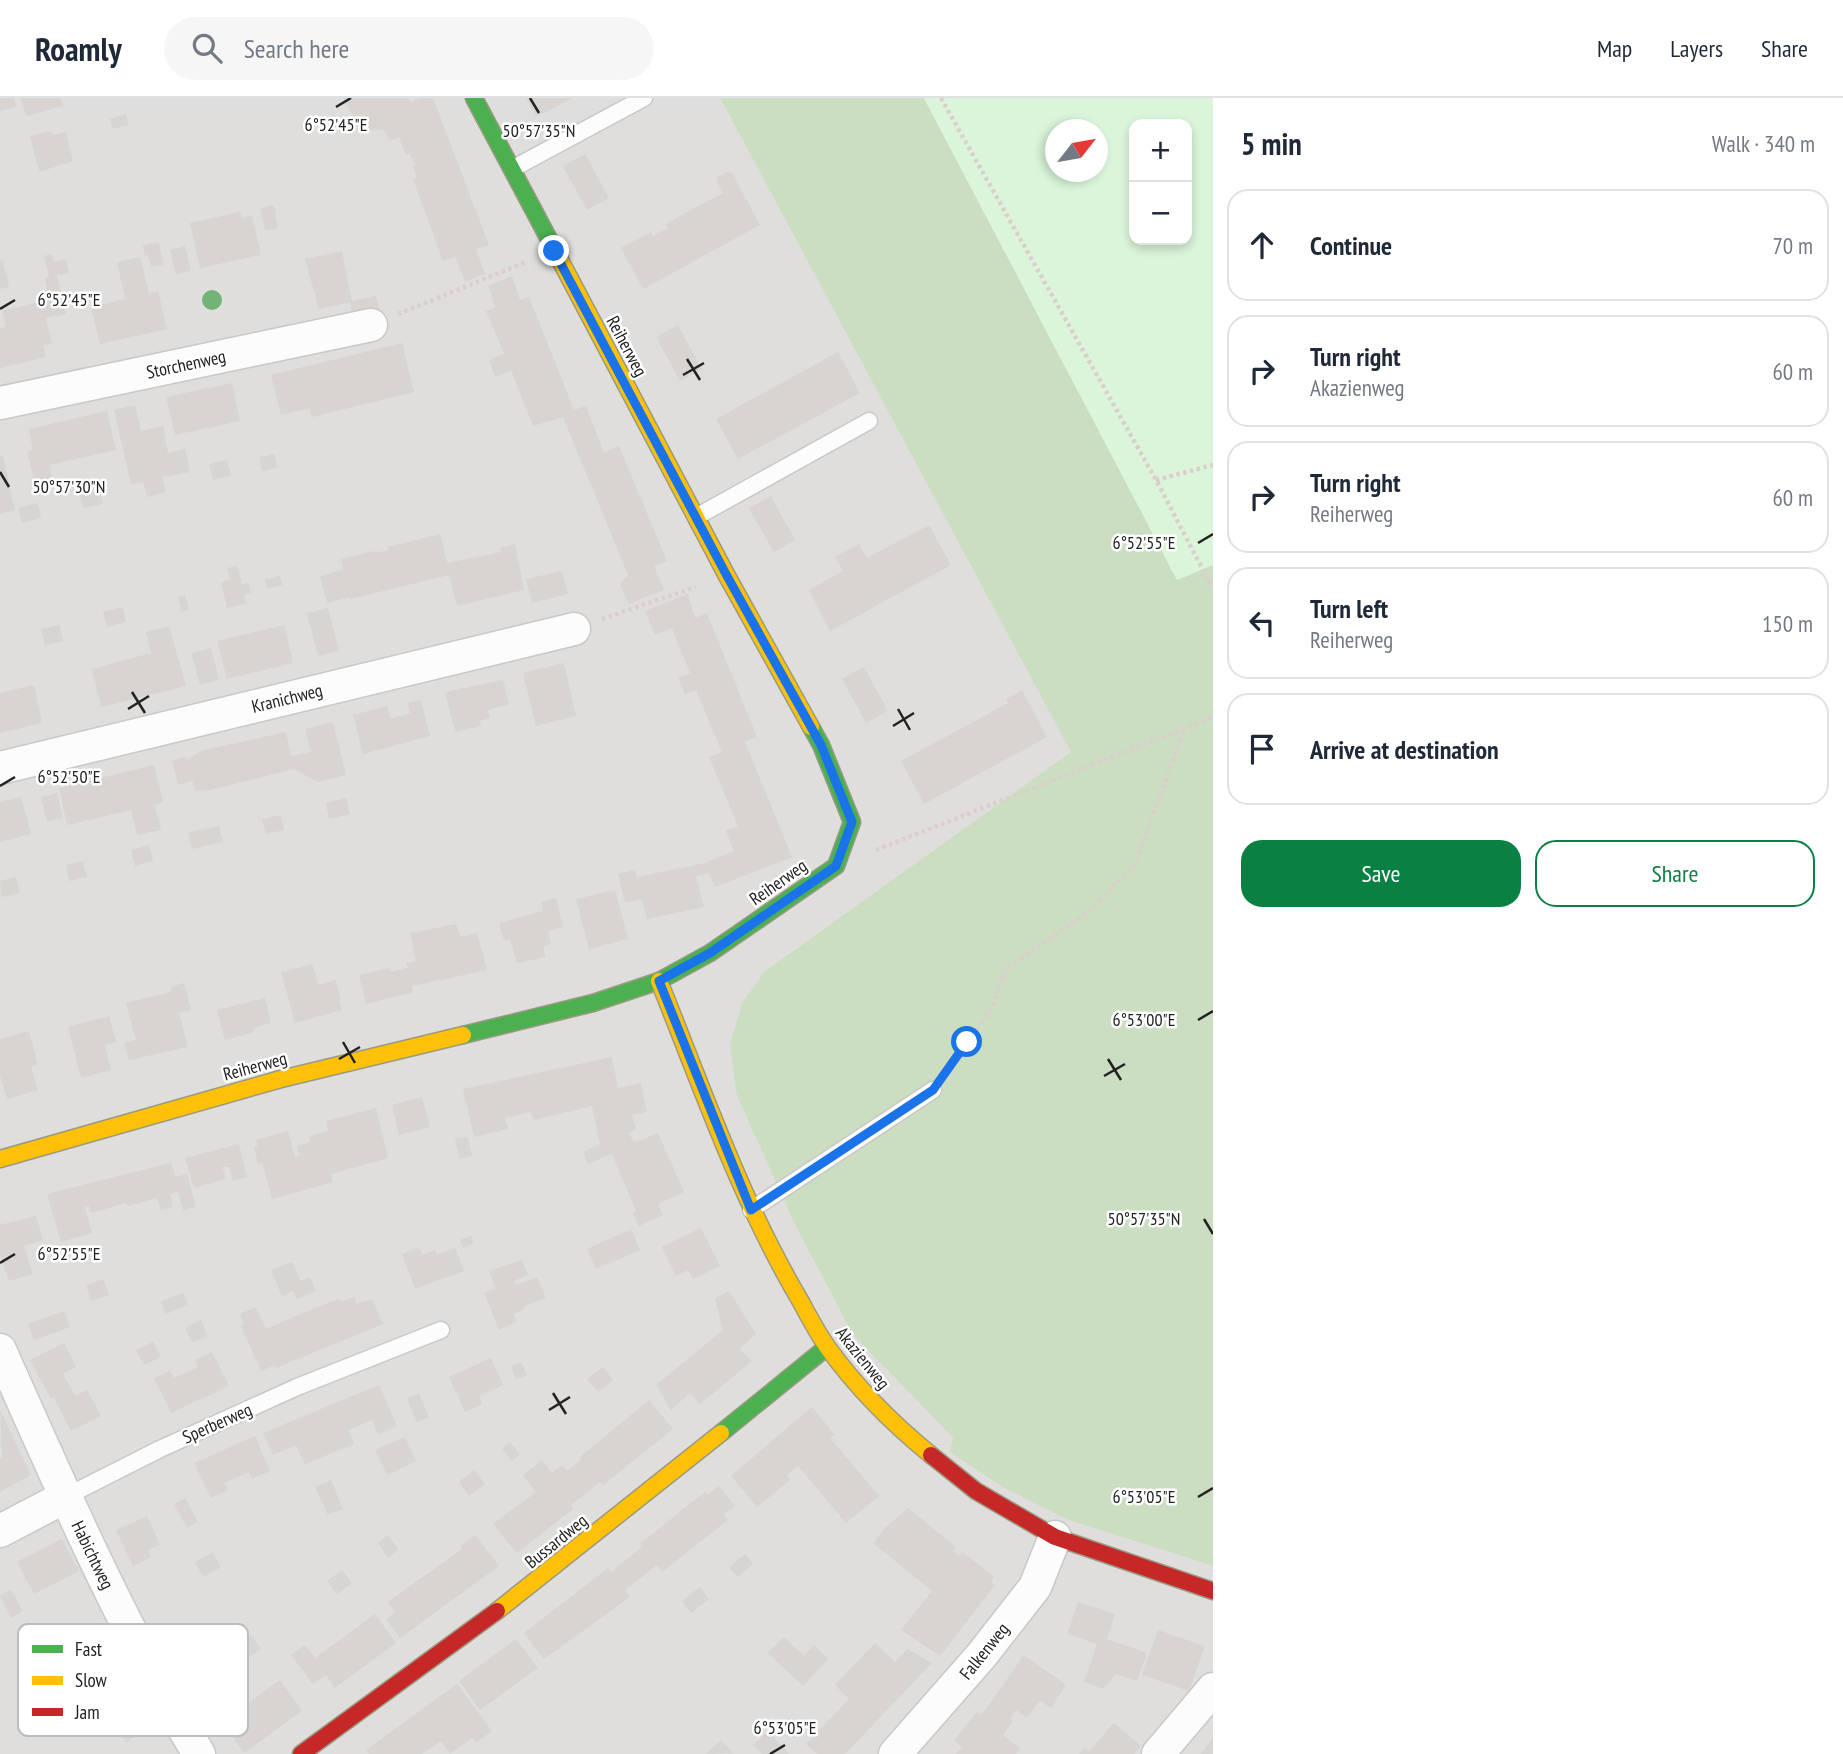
<!DOCTYPE html>
<meta charset="utf-8">
<style>
body{margin:0;font-family:"PT Sans Narrow",sans-serif;background:#f6f6f7;color:#1f2937}
.controls{position:absolute;right:21px;top:21px;display:grid;overflow:hidden;border-radius:14px;box-shadow:0 4px 10px #0003}
.controls button{width:63px;height:63px;display:grid;place-items:center;padding:0;border:0;border-bottom:2px solid #e0e1e3;background:#fff;color:#1f2937;font:35px sans-serif}
.compass{position:absolute;left:1045px;top:21px;width:63px;height:63px;border-radius:50%;background:#fff;box-shadow:0 4px 10px #0003;rotate:59deg}
.stop{position:absolute;width:21px;height:21px;margin:-16px;border:5px solid #1a73e8;border-radius:50%;background:#fff}
.stop.end{background:#1a73e8;border-color:#fff;box-shadow:0 2px 7px #0008}
.list{margin:0;padding:0;list-style:none}
h2{display:flex;justify-content:space-between;align-items:center;height:91px;margin:0;padding:0 28px;font-size:30px}
h2 small{font-size:23px;font-weight:400;color:#747a83}
.list li{display:grid;grid-template-columns:46px 1fr auto;gap:21px;align-items:center;box-sizing:border-box;height:112px;margin:0 14px 14px;padding:0 14px;border:2px solid #e0e1e3;border-radius:21px}
.list b{display:block;font-size:26px;white-space:nowrap}
.list p{margin:0;font-size:23px;white-space:nowrap;color:#747a83}
.list em{font-size:23px;font-style:normal;color:#747a83}
.actions{display:flex;gap:14px;padding:21px 28px}
.actions a{flex:1;padding:16px 0;border:2px solid #0b8043;border-radius:21px;text-align:center;font-size:24px;color:#0b8043}
.actions .main{background:#0b8043;color:#fff}
.icon{flex:none;width:38px;height:38px;fill:none;stroke:currentColor;stroke-width:2;stroke-linecap:round;stroke-linejoin:round}
.map{position:relative;flex:none;width:1213px;height:1656px;overflow:hidden}
header{display:flex;align-items:center;gap:42px;box-sizing:border-box;height:98px;padding:0 35px;background:#fff;border-bottom:2px solid #e0e1e3}
header strong{font-size:33px}
nav{display:flex;gap:38px;margin-inline-start:auto;font-size:24px}
.search{width:490px;height:63px;background:#f6f6f7;display:flex;align-items:center;gap:18px;box-sizing:border-box;padding:0 24px;border-radius:38px;color:#747a83;font-size:26px}
main{display:flex}
aside{flex:1;background:#fff}
.map>svg:first-child{display:block}
</style>
<header>
<strong>Roamly</strong>
<div class="search"><svg class="icon" aria-label="search" viewBox="0 0 24 24"><circle cx="10" cy="10" r="6"/><path d="M15 15l6 6"/></svg>Search here</div>
<nav><a>Map</a><a>Layers</a><a>Share</a></nav>
</header>
<main>
<div class="map">
<svg width="1213" height="1656" viewBox="0 0 1213 1656">
<rect width="100%" height="100%" fill="#f0eeeb"/>
<path fill="#dfdedc" d="M0 0H720L1072 654 765 873 737 998 795 1127 853 1237 953 1340 1068 1422 1213 1468V1656H0Z"/>
<path fill="#cbdec1" d="M720 0H924L1177 481 1213 467V1468L1068 1422 1003 1389 950 1354 953 1340 853 1237 795 1127 737 998 730 947 742 905 765 873 1071 654Z"/>
<path fill="#daf5da" fill-rule="evenodd" d="M924 0H1213V467L1177 482ZM1134 26H1187V142H1134ZM1056 32H1098V74H1056Z"/>
<path fill="#d7d4d2" d="M0 0H14L16 9 0 13Z
M21 0H61L63 8 26 18Z
M343 0H408L411 5 419 0H433L489 147 476 151 485 176 465 184 455 159 443 163 413 81 417 80 413 69 415 67 410 55 406 57 399 39 390 43 384 32H361Z
M526 0H572L536 19Z
M126 16 128 27 113 31 110 21Z
M51 33 52 37 66 34 73 63 39 74 30 38Z
M585 56 609 100 587 112 563 68Z
M727 74 732 75 760 127 643 191 621 150 651 134 653 138 668 130 665 126 723 95 717 84 718 79Z
M274 107 278 131 265 133 261 110Z
M240 114 242 120 252 118 261 157 200 170 190 125Z
M159 144 163 167 151 169 148 157 145 158 143 147Z
M185 148 191 173 176 176 170 152Z
M342 153 352 203 376 198 379 212 353 218 350 204 319 211 305 161Z
M52 156 54 164 66 161 69 175 57 177 66 216 46 220 52 246 43 247 46 259 0 270V230L6 229 2 213 49 202 45 180 49 179 44 158Z
M140 159 149 195 158 193 167 231 100 246 91 209 125 201 117 164Z
M3 162 9 189 0 191V163Z
M512 178 520 202 529 199 574 312 586 308 604 355 619 348 667 463 654 468 664 492 629 506 620 486 628 477 563 319 533 328 511 272 495 279 489 262 504 255 486 213 495 210 489 188Z
M678 227 702 271 680 283 656 239Z
M402 245 414 294 312 319 309 310 281 317 271 277Z
M838 254 860 295 738 361 716 321Z
M232 285 240 323 175 337 166 299Z
M135 307 141 333 163 328 168 355 185 351 190 374 162 379 166 394 147 399 143 384 131 386 114 312Z
M107 313 116 352 49 367 53 381 35 385 27 354 33 352 29 331Z
M274 356 277 370 262 373 259 359Z
M0 358H3L15 412 0 416Z
M227 362 231 378 213 382 209 366Z
M100 392 103 406 83 410 80 396Z
M771 398 795 442 774 454 749 410Z
M38 405 41 420 22 425 18 410Z
M929 427 951 467 830 533 809 492 843 473 835 459 859 446 867 460Z
M440 436 447 465 501 454 500 450 515 446 524 492 457 508 449 477 350 501V499L327 505 320 478 343 472 341 461 374 453 375 455 389 452 388 449Z
M237 468 242 486 249 485 251 495 244 497 246 506 227 510 221 484 230 482 227 470Z
M562 473 568 496 532 505 526 481Z
M280 478 282 487 267 491 265 481Z
M688 496 695 520 707 515 757 639 745 644 792 759 715 789 709 775 696 778 704 809 647 821 642 801 625 805 618 776 635 772 637 779 705 765 734 753 726 733 738 728 709 659 722 654 696 592 685 596 678 580 690 575 672 530 655 537 645 513Z
M185 497 189 512 181 514 178 499Z
M123 509 126 524 107 529 103 514Z
M328 510 339 553 318 558 307 515Z
M60 527 63 543 45 547 41 531Z
M284 527 293 565 227 581 217 543Z
M169 528 186 588 101 609 92 571 151 555 146 534Z
M211 550 219 582 200 586 191 555Z
M564 565 576 618 536 628 523 575Z
M864 569 888 613 866 625 842 581Z
M503 582 509 606 488 612 490 620 480 623 481 628 455 634 445 594Z
M34 587 42 625 0 635V595Z
M1022 592 1047 639 924 706 901 663 1008 605 1006 601Z
M421 602 430 638 363 656 353 617 387 608 390 621 410 615 407 605Z
M333 624 346 677 318 684 294 671 210 692 195 693 193 683 178 687 172 662 187 659V663L200 653 286 634 291 658 311 654 305 631Z
M154 667 163 704 155 707 161 732 137 737 131 712 67 727 59 690Z
M57 695 63 720 47 724 41 699Z
M21 699 31 736 0 744V704Z
M346 700 350 716 329 721 326 705Z
M281 717 284 732 266 736 262 721Z
M219 728 223 744 192 751 189 734Z
M149 747 153 763 135 768 131 752Z
M83 763 87 779 69 783 66 767Z
M16 779 20 795 2 799 0 783Z
M615 792 628 841 589 851 576 801Z
M556 800 563 829 548 833 551 846 543 849 546 859 517 865 510 841 504 842 499 825 543 813 541 804Z
M457 826 460 839 477 835 487 872 412 888 413 894 366 906 359 877 389 870 390 874 408 870 406 865 416 863 410 835Z
M313 866 318 887 336 882 342 912 295 925 281 874Z
M184 885 191 912 179 915 188 949 129 962 124 945 136 942 126 905 171 894 170 889Z
M265 900 271 925 253 930 254 934 225 942 217 912Z
M109 918 116 944 105 947 111 972 81 980 68 929Z
M29 933 38 967 31 969 38 992 7 1001 0 978V941Z
M612 959 618 990 641 985 647 1014 632 1017 636 1031 629 1035 634 1045 658 1035 684 1094 658 1106 663 1117 639 1128 633 1115 636 1113 612 1056 588 1066 583 1054 600 1046 592 1008 534 1022 530 1014 505 1020 508 1031 474 1039 463 991Z
M422 999 430 1029 399 1037 392 1007Z
M376 1010 388 1060 331 1076 333 1084 272 1101 262 1064 258 1066 254 1049 258 1048 256 1042 288 1033 295 1059 300 1058 297 1048 311 1044 309 1038 328 1033 326 1023Z
M468 1039 472 1058 460 1061 455 1041Z
M239 1046 247 1079 233 1083 229 1069H222L226 1081 194 1090 185 1060Z
M171 1065 176 1079 187 1076 196 1109 183 1112 178 1094 170 1096 173 1109 161 1112 157 1100 128 1108 126 1105 91 1115 89 1108 85 1109 92 1135 61 1144 47 1096Z
M36 1118 43 1142 24 1148 33 1176 9 1183 0 1157V1127Z
M701 1130 720 1168 693 1181 688 1172 676 1178 662 1149Z
M631 1131 640 1152 596 1171 587 1151Z
M471 1138 474 1145 464 1150 460 1142Z
M419 1149 422 1157 435 1152 437 1157 455 1150 464 1173 415 1191 402 1156Z
M522 1162 528 1177 514 1183 516 1187 537 1179 546 1200 524 1208 525 1211 513 1216 517 1224 499 1232 484 1195 496 1190 489 1173Z
M292 1164 300 1183 310 1179 316 1193 297 1201 293 1193 282 1198 271 1172Z
M103 1181 109 1197 91 1203 86 1187Z
M729 1193 756 1236 740 1251 752 1263 700 1306 690 1295 671 1312 656 1287 723 1232 715 1201Z
M183 1195 188 1207 166 1216 161 1204Z
M354 1199 357 1206 372 1201 383 1226 276 1270 275 1267 261 1273 241 1228 244 1226 240 1216 256 1209 266 1231 322 1207 340 1201 341 1204Z
M64 1213 70 1229 34 1242 28 1226Z
M201 1222 208 1238 192 1245 185 1230Z
M153 1244 161 1259 144 1267 136 1252Z
M64 1245 76 1269 63 1276 75 1298 87 1292 101 1318 71 1333 54 1300 51 1301 30 1262Z
M212 1254 229 1288 171 1315 154 1280 170 1273 174 1280 198 1269 195 1262Z
M491 1260 503 1287 479 1298 482 1306 465 1314 449 1279Z
M521 1264 527 1277 516 1281 511 1268Z
M603 1269 613 1282 598 1294 587 1281Z
M379 1287 397 1328 378 1337 372 1322 348 1332 354 1346 305 1366 296 1347 273 1357 263 1335Z
M419 1296 429 1319 417 1325 407 1300Z
M649 1302 673 1331 603 1387 600 1384 571 1407 573 1411 517 1455 493 1426 536 1394 523 1377 542 1362 552 1375 562 1367 567 1373 582 1361 580 1359Z
M812 1309 835 1337 830 1340 879 1398 846 1425 798 1368 787 1377 791 1381 757 1409 731 1378Z
M0 1312 31 1377 0 1394V1361L2 1360Z
M255 1338 270 1373 252 1381 249 1374 224 1385 228 1392 211 1400 194 1365Z
M405 1339 416 1363 387 1377 375 1352Z
M510 1344 520 1356 512 1363 502 1350Z
M474 1372 485 1386 469 1398 459 1384Z
M331 1382 343 1411 328 1417 315 1389Z
M719 1388 735 1408 724 1417 728 1422 662 1474 657 1467 625 1492 630 1499 544 1561 524 1535 608 1470 611 1474 642 1449 640 1446 682 1412 705 1394 707 1397Z
M185 1400 198 1424 187 1430 174 1406Z
M908 1410 956 1449 953 1453 959 1458 963 1454 994 1479 991 1484 995 1487 940 1558 901 1532 932 1493 873 1445 886 1429Z
M147 1418 160 1446 148 1452 151 1459 133 1468 116 1432Z
M388 1437 399 1452 388 1460 378 1445Z
M475 1437 499 1468 400 1540 386 1521 395 1514 388 1504 462 1451 461 1448Z
M62 1441 79 1473 34 1496 17 1464Z
M213 1454 221 1469 203 1479 195 1464Z
M745 1456 753 1466 738 1479 729 1469Z
M342 1472 352 1485 337 1496 327 1483Z
M700 1489 709 1501 691 1515 682 1503Z
M11 1492 23 1513 11 1520 0 1498Z
M1078 1504 1115 1516 1107 1541 1147 1555 1137 1583 1116 1576 1103 1591 1084 1584 1097 1546 1067 1536Z
M375 1516 396 1545 335 1590 326 1577 313 1586 291 1557 305 1547 315 1560Z
M42 1525 50 1539 32 1550 25 1535Z
M1158 1532 1205 1548 1189 1593 1142 1577Z
M251 1537 261 1551 245 1561 236 1548Z
M784 1539 804 1558 814 1547 828 1561 803 1588 768 1555Z
M516 1541 538 1570 480 1612 459 1583Z
M875 1545 895 1564 907 1551 932 1565 845 1656H817L806 1646 849 1601 835 1587Z
M1024 1557 1066 1587 1051 1610 1040 1602 1027 1620 1016 1612 1010 1621 1013 1623 1003 1637 1020 1651 1016 1656H956L962 1649 954 1642 977 1614 980 1617 989 1607Z
M280 1582 302 1613 244 1655 222 1624Z
M457 1586 492 1633 476 1645 472 1640 450 1656 441 1643 422 1656H369L366 1652Z
M132 1623 140 1635 126 1645 118 1632Z
M1114 1625 1141 1648 1134 1656H1079L1084 1650 1089 1654Z
M768 1633 789 1656H762L753 1647Z
M1213 1640V1656H1201Z
M721 1642 733 1655 706 1656 712 1650Z"/>
<g fill="none" stroke-linecap="round" stroke-linejoin="round">
<defs>
<path id="lane" d="M512 71 644 0
M696 419 869 323
M751 1112 933 992
M65 1399 160 1351 297 1289 441 1232"/>
<path id="street" d="M0 305 371 227
M0 670 574 531
M0 1252C61 1389 121 1528 199 1656
M0 1433 65 1399
M895 1656 981 1558 1035 1489 1055 1439
M1158 1656 1213 1591"/>
<path id="fast" d="M474 0 560 162
M463 937 593 905 659 883 710 855 836 768 852 724 821 647 811 629
M721 1335 827 1249"/>
<path id="slow" d="M560 162 727 478 811 629
M659 883C703 992 741 1103 801 1204 809 1219 818 1236 828 1250 857 1290 893 1326 931 1357
M0 1061 281 981 463 937
M497 1513 721 1335"/>
<path id="jam" d="M931 1357 976 1393 1055 1439 1213 1493
M301 1656 497 1513"/>
</defs>
<use href="#lane" stroke="#c9c8c7" stroke-width="19"/>
<use href="#street" stroke="#c9c8c7" stroke-width="35"/>
<use href="#fast" stroke="#999a82" stroke-width="19"/>
<use href="#slow" stroke="#999a82" stroke-width="19"/>
<use href="#jam" stroke="#999a82" stroke-width="19"/>
<path stroke="#dccecd" stroke-width="4.5" stroke-dasharray="3.5 3.5" stroke-linecap="butt" d="M941 0 1156 382 1213 491
M398 216 526 164
M1156 382 1213 367
M602 521 696 489
M876 752 1211 620 1213 617
M944 976 991 912 1006 871 1091 812 1135 766 1184 631"/>
<use href="#lane" stroke="#fdfcfc" stroke-width="16"/>
<use href="#street" stroke="#fdfcfc" stroke-width="32"/>
<use href="#fast" stroke="#4caf50" stroke-width="16"/>
<use href="#slow" stroke="#ffc107" stroke-width="16"/>
<use href="#jam" stroke="#c62828" stroke-width="16"/>
</g>
<circle fill="#73b476" cx="212" cy="202" r="10"/>
<g fill="none" stroke-linecap="round" stroke-linejoin="round">
<path stroke="#1a73e8" stroke-width="9" d="M554 153 727 478 821 647 852 724 836 768 710 855 659 883 751 1112 933 992 967 944"/>
</g>
<path fill="none" stroke="#222" stroke-width="2.5" d="M530 0 539 15M336 9 351 0M0 211 15 202M687 261 700 282M683 277 704 265M0 374 9 389M1198 445 1213 436M132 594 145 615M128 611 149 598M898 611 910 632M893 628 914 615M0 688 15 679M1198 922 1213 913M343 944 355 965M339 961 360 949M1108 961 1121 982M1104 978 1125 966M1204 1121 1213 1136M0 1165 15 1156M553 1295 566 1316M549 1312 570 1299M1198 1399 1213 1390M770 1656 785 1647"/>
<g text-anchor="middle" dominant-baseline="central" stroke-width="5" stroke-linejoin="round" paint-order="stroke">
<g font-size="18" fill="#222" stroke="#fff">
<text transform="translate(627 248) rotate(62)">Reiherweg</text>
<text transform="translate(186 266) rotate(-12)">Storchenweg</text>
<text transform="translate(287 600) rotate(-14)">Kranichweg</text>
<text transform="translate(778 784) rotate(-35)">Reiherweg</text>
<text transform="translate(255 968) rotate(-15)">Reiherweg</text>
<text transform="translate(863 1260) rotate(51)">Akazienweg</text>
<text transform="translate(217 1325) rotate(-24)">Sperberweg</text>
<text transform="translate(556 1443) rotate(-39)">Bussardweg</text>
<text transform="translate(93 1457) rotate(64)">Habichtweg</text>
<text transform="translate(984 1553) rotate(-51)">Falkenweg</text>
</g>
</g>
<rect x="18" y="1526" width="230" height="112" rx="10" fill="#fff" stroke="#bdbdbd" stroke-width="2"/>
<rect x="32" y="1547" width="31" height="8" fill="#4caf50"/>
<rect x="32" y="1578" width="31" height="9" fill="#ffc107"/>
<rect x="32" y="1610" width="31" height="8" fill="#c62828"/>
<g font-size="19" fill="#222">
<text x="75" y="1558">Fast</text>
<text x="75" y="1589">Slow</text>
<text x="75" y="1621">Jam</text>
</g>
<g font-size="18" text-anchor="middle" fill="#222" stroke="#fff" stroke-width="5" stroke-linejoin="round" paint-order="stroke">
<text x="336" y="33">6°52'45"E</text>
<text x="539" y="39">50°57'35"N</text>
<text x="69" y="208">6°52'45"E</text>
<text x="69" y="395">50°57'30"N</text>
<text x="1144" y="451">6°52'55"E</text>
<text x="69" y="685">6°52'50"E</text>
<text x="1144" y="928">6°53'00"E</text>
<text x="1144" y="1127">50°57'35"N</text>
<text x="69" y="1162">6°52'55"E</text>
<text x="1144" y="1405">6°53'05"E</text>
<text x="785" y="1636">6°53'05"E</text>
</g>
</svg>
<div class="controls">
<button>+</button>
<button>−</button>
</div>
<svg class="compass" viewBox="-18 -18 36 36"><path d="M0-13l5 13h-10z" fill="#e53935"/><path d="M0 13l5-13h-10z" fill="#747a83"/></svg>
<div class="stop" style="left:967px;top:944px"></div>
<div class="stop end" style="left:554px;top:153px"></div>
</div>
<aside>
<h2>5 min<small>Walk · 340 m</small></h2>
<ul class="list">
<li><svg class="icon" aria-label="ahead" viewBox="0 0 24 24"><path d="M12 20V5M6 11l6-6 6 6"/></svg><div><b>Continue</b></div><em>70 m</em></li>
<li><svg class="icon" aria-label="right" viewBox="0 0 24 24"><path d="M7 20v-9h11M14 6l5 5-5 5"/></svg><div><b>Turn right</b><p>Akazienweg</p></div><em>60 m</em></li>
<li><svg class="icon" aria-label="right" viewBox="0 0 24 24"><path d="M7 20v-9h11M14 6l5 5-5 5"/></svg><div><b>Turn right</b><p>Reiherweg</p></div><em>60 m</em></li>
<li><svg class="icon" aria-label="left" viewBox="0 0 24 24"><path d="M17 20v-9H6M10 6l-5 5 5 5"/></svg><div><b>Turn left</b><p>Reiherweg</p></div><em>150 m</em></li>
<li><svg class="icon" aria-label="arrive" viewBox="0 0 24 24"><path d="M6 21V4h12l-3 4 3 4H6"/></svg><div><b>Arrive at destination</b></div></li>
</ul>
<div class="actions"><a class="main">Save</a><a>Share</a></div>
</aside>
</main>
